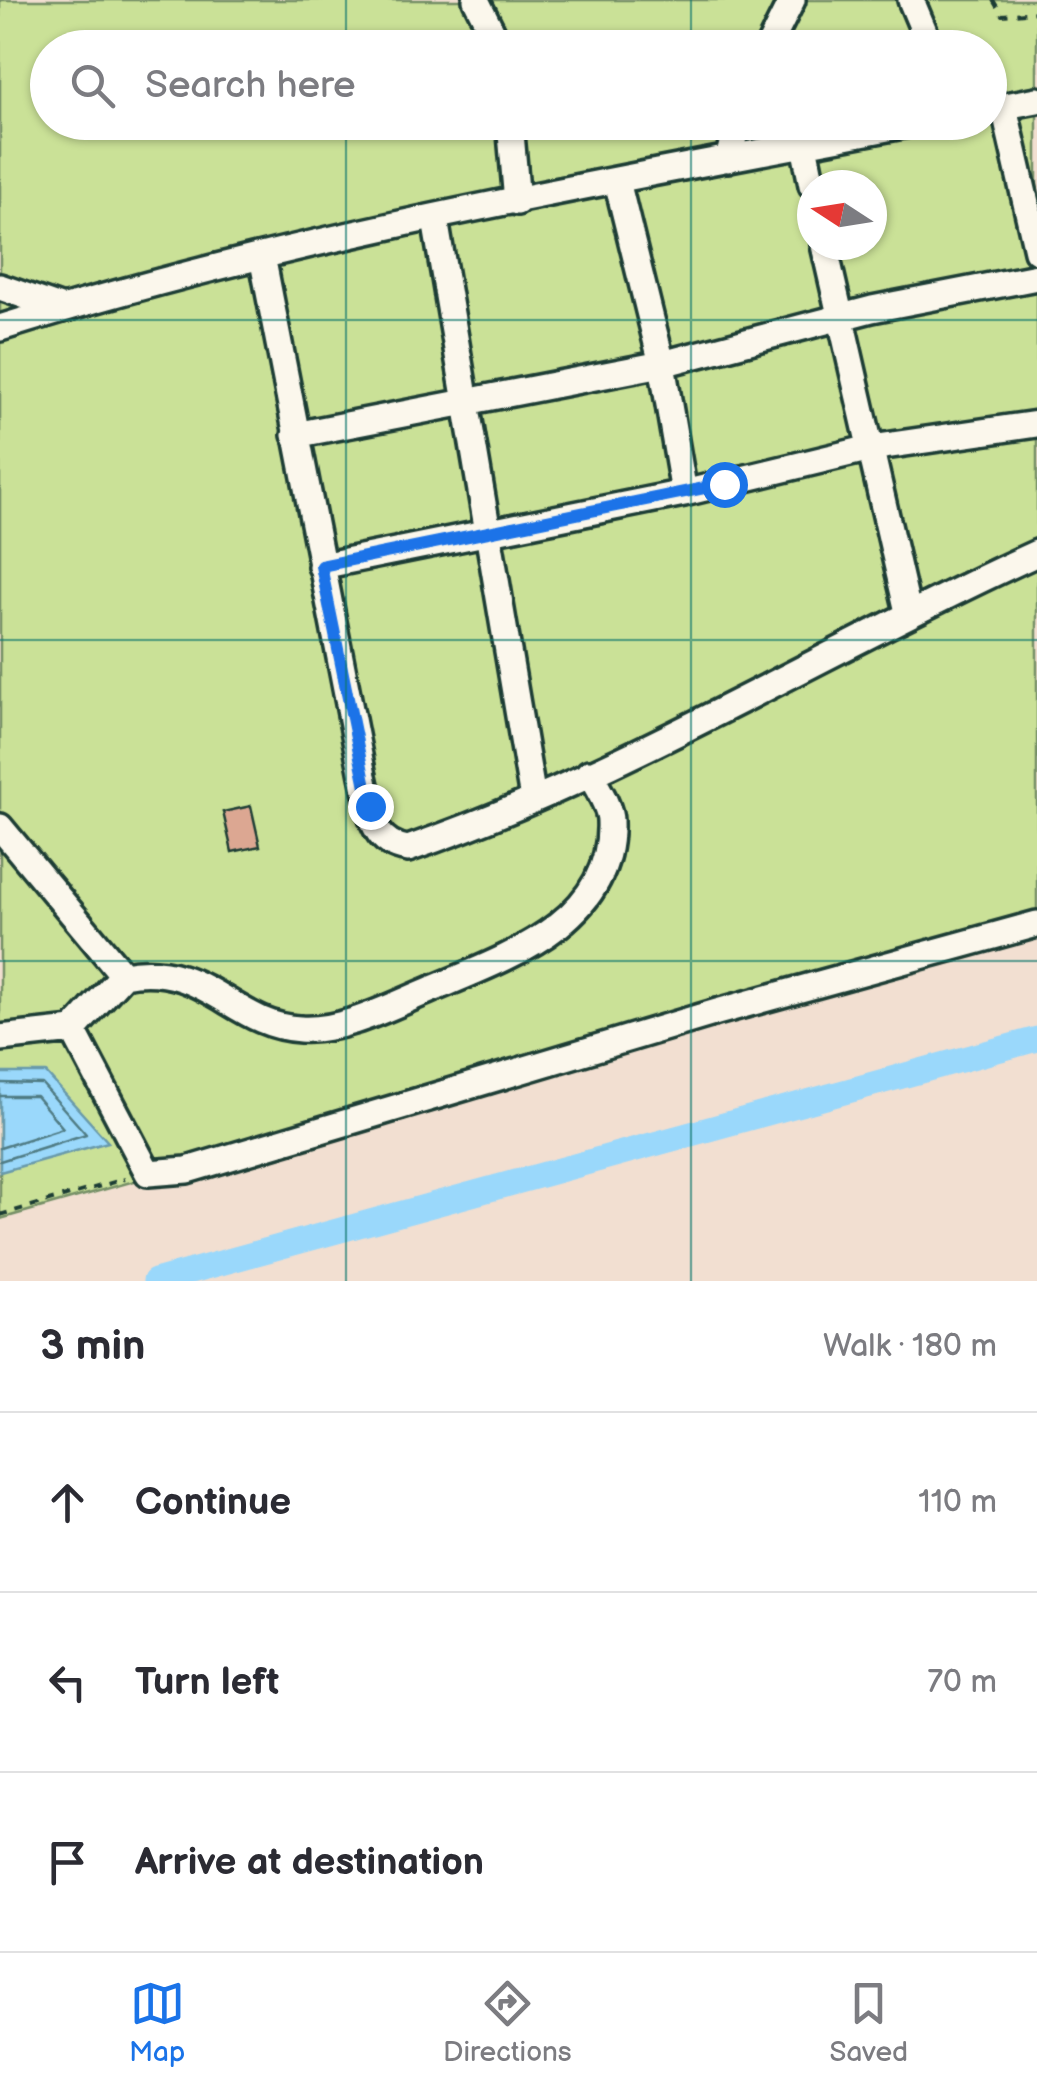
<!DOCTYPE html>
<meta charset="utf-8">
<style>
body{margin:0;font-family:"Balsamiq Sans",sans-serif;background:#f7f7f7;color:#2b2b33}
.compass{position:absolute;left:797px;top:170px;width:90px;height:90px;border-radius:50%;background:#fff;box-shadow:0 2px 8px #0004;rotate:282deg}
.stop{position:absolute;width:30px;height:30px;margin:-22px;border:8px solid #1a73e8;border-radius:50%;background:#fff}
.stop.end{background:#1a73e8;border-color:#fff;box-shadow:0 2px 10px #0008}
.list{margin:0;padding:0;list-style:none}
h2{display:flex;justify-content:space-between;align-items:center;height:130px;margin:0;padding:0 40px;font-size:42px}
h2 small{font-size:32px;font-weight:400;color:#7c7c81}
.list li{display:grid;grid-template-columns:65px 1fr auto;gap:30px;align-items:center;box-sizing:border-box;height:180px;padding:0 40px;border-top:2px solid #e1e1e2}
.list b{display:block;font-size:38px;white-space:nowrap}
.list em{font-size:32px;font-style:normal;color:#7c7c81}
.icon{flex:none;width:55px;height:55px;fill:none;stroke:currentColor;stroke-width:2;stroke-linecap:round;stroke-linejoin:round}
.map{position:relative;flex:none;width:1037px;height:1281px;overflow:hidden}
.search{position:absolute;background:#fff;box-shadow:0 2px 8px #0004;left:30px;right:30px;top:30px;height:110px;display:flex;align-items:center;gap:25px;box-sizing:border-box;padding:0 35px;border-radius:55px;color:#7c7c81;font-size:38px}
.sheet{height:670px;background:#fff}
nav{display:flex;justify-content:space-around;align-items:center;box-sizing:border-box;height:140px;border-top:2px solid #e1e1e2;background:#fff;font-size:28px;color:#7c7c81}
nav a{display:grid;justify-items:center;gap:5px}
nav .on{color:#1a73e8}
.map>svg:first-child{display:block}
</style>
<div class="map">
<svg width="1037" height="1281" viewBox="0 0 1037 1281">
<rect width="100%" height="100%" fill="#f2dfd1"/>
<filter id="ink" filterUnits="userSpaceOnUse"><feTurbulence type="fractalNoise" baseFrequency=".01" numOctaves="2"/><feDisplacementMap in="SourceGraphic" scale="20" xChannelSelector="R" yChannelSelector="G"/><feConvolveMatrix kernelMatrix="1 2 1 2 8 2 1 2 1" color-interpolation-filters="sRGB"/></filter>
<g filter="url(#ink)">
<path fill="#cae197" stroke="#748f66" stroke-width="2.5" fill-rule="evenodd" d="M0 0H1037V926L0 1219ZM48 48H990V122H48ZM812 185H872V245H812Z"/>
<path fill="#9ad8fb" stroke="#699aab" stroke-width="2.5" d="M0 1073H46L108 1142 0 1172Z"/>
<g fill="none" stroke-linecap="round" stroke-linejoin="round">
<path stroke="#507b84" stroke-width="2.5" d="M0 1083 42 1084 86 1134 0 1161
M0 1096H36L63 1128 0 1148"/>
<path stroke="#9ad8fb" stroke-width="25" d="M155 1281 1037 1039"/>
</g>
<path fill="#dca792" stroke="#1f3d34" stroke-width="2.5" d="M251 806 260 846 232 852 223 812Z"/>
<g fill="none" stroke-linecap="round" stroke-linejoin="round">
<defs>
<path id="minor" d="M476 0 500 48
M911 0 931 48
M768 48 792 0
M1004 107 1037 251
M990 109 1037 100
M510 122 517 202
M804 145 812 185
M728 159 738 122
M617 181 662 364 684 493 871 448 1037 424
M435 219 533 799
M824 245 908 612
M262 256 363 776C371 809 369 843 408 849 627 773 826 649 1037 553
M0 287 60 308
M0 328C299 234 612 181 919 122
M295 435 662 364 872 309 1037 277
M321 566 684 493
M0 827 123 975 73 1030 0 1038
M123 975C205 959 233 1026 300 1029 343 1032 391 1006 430 990 506 958 614 922 610 821 610 806 596 786 589 773
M73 1030 148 1173 187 1170 717 1012 1037 924"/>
</defs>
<use href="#minor" stroke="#1f3d34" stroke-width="32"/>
<path stroke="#1f3d34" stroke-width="4" stroke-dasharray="8 8" stroke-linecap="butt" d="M993 0 1002 15 1037 12
M0 1215 125 1179"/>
<use href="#minor" stroke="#fbf7ec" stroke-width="25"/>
</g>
</g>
<g fill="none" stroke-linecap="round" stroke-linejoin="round" filter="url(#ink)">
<path stroke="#1a73e8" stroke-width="12" d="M370 806 321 566 724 484"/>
</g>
<path fill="none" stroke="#0f766e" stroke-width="2.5" stroke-opacity="0.55" d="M346 0V48M691 0V48M346 122V1281M691 122V1281M0 320H1037M0 640H1037M0 961H1037"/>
</svg>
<svg class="compass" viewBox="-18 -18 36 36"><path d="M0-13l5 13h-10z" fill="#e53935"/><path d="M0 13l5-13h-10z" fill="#7c7c81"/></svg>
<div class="stop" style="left:724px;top:484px"></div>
<div class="stop end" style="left:370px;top:806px"></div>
<div class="search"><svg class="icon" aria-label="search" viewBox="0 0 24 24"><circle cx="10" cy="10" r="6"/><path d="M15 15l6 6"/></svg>Search here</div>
</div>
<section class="sheet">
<h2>3 min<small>Walk · 180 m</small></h2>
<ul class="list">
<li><svg class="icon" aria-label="ahead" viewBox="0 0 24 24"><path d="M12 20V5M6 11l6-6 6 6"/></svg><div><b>Continue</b></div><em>110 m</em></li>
<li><svg class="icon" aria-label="left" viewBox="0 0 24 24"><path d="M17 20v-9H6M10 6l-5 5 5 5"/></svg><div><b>Turn left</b></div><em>70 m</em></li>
<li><svg class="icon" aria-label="arrive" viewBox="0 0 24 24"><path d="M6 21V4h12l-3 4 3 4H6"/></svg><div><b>Arrive at destination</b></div></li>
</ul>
</section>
<nav>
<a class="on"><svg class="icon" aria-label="map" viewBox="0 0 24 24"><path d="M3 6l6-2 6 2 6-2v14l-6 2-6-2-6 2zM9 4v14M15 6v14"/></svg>Map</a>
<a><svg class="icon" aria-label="directions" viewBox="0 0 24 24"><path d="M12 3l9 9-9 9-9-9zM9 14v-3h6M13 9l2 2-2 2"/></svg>Directions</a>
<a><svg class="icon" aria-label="saved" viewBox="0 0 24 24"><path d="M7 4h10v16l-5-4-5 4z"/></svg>Saved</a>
</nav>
